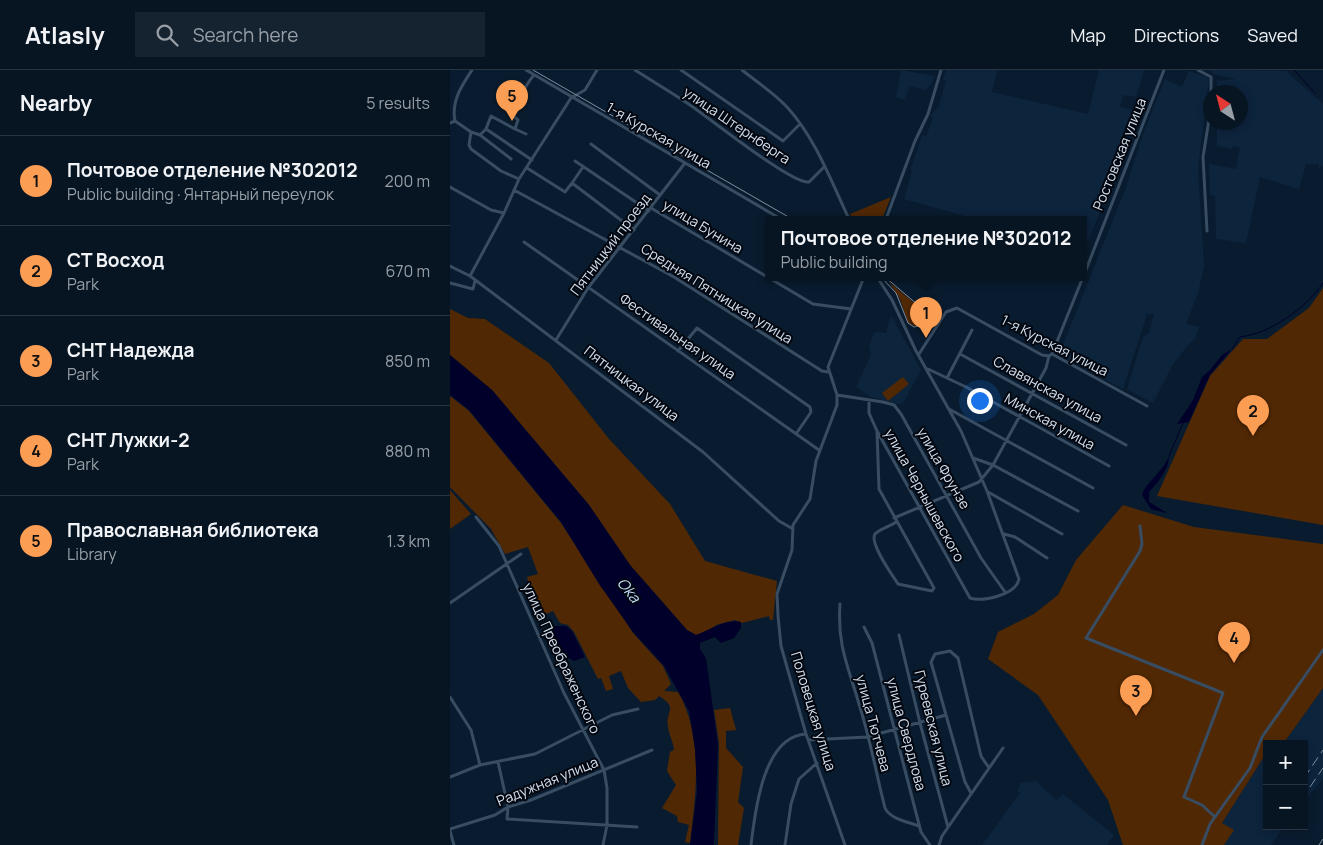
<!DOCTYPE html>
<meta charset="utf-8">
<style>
body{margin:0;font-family:Manrope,sans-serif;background:#152230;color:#f1f3f6}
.controls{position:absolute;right:15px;bottom:15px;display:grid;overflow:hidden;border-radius:0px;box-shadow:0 2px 8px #0003}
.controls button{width:45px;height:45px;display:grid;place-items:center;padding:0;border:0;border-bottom:1px solid #283441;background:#071523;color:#f1f3f6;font:25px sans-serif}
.compass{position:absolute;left:753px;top:15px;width:45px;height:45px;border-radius:50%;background:#071523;box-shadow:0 2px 8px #0003;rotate:324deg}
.you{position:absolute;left:529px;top:330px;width:18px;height:18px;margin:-12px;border:4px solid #fff;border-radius:50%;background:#1a73e8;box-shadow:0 0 0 8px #1a73e833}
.badge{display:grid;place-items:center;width:32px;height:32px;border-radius:50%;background:#fc9d54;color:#111;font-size:16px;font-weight:700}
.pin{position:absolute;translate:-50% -41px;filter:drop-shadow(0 1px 2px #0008)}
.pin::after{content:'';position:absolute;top:26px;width:18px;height:15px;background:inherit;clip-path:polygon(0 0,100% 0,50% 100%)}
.popup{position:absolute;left:315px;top:146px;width:322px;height:65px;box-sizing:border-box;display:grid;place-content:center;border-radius:0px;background:#071523;filter:drop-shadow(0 1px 4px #0005);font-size:16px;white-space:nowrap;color:#989fa6}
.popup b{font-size:19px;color:#f1f3f6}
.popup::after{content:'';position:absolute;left:50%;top:100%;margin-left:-10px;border:10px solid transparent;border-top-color:#071523}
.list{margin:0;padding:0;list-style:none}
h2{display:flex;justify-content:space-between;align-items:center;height:65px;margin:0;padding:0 20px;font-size:21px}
h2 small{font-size:16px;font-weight:400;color:#989fa6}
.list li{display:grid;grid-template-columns:32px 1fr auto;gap:15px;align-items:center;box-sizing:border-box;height:90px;padding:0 20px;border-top:1px solid #283441}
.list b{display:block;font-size:19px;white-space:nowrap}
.list p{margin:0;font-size:16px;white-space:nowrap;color:#989fa6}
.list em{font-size:16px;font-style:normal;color:#989fa6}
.icon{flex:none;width:28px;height:28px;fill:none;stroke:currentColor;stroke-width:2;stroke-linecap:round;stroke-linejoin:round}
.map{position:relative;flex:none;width:873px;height:775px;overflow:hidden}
header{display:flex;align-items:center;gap:30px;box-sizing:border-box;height:70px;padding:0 25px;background:#071523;border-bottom:1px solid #283441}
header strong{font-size:24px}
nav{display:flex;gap:28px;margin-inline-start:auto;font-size:18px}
.search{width:350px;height:45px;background:#152230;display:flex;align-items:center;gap:12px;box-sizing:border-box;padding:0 18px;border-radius:0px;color:#989fa6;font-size:19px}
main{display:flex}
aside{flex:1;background:#071523}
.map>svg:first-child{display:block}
</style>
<header>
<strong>Atlasly</strong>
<div class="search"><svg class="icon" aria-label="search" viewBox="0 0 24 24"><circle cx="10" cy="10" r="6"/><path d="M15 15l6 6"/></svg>Search here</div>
<nav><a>Map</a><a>Directions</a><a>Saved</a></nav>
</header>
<main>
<aside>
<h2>Nearby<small>5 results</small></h2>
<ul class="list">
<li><span class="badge">1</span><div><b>Почтовое отделение №302012</b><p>Public building · Янтарный переулок</p></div><em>200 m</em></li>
<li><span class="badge">2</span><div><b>СТ Восход</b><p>Park</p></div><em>670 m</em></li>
<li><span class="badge">3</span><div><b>СНТ Надежда</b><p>Park</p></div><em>850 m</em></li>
<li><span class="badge">4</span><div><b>СНТ Лужки-2</b><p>Park</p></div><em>880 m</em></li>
<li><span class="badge">5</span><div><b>Православная библиотека</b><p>Library</p></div><em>1.3 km</em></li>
</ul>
</aside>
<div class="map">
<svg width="873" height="775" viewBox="0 0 873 775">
<rect width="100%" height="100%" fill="#091c2f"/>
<path fill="#0d243d" d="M451 0 484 6 482 13 476 20 459 16 455 30 446 27Z
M496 0H547L542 22 638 44 649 0H694L686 27 673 25 670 37 683 40 680 57 675 56 663 111 634 180V149H525L454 129 462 101 461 98 472 65 476 66 483 48 480 46 489 36 496 11 493 10Z
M761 0 836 1 873 34V96L869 98 868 94H856L849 119 810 107 796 173 766 169 765 126 760 125 759 94 786 99 790 77 783 76 782 79 767 76V53L791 52V22H775V16H767V11L786 9 763 4Z
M739 1 757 7 759 10 748 99 754 196 748 223 736 254 749 257 745 269 737 276 722 296 703 333 677 319 693 267 699 263 704 244H697L673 319 609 285 675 120 694 61 715 9 732 17Z
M441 245 471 300 453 333 448 334 421 327 406 317 421 285 419 275 425 262 436 263Z
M873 618V708L854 732V674H833Z
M817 682V756H834L821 775H774L783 760 772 753Z
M586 711 606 730 613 724 664 765 657 775H532L570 723 567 720 571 713Z"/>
<path fill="#512804" d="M441 127 432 149H403L400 144Z
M439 212 474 241 475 249 471 254 464 256 458 253 450 229Z
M873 218V455L707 426 760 306 793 269H817L859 238Z
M0 239 18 248 35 249 99 293 159 369 220 434 255 491 327 511 323 550H320L319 546 292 553 285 550 266 555 262 559 246 565 237 560 180 495 139 435 42 320 0 285Z
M453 307 459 314 438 331 432 323Z
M0 326 19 341 111 453 183 563 213 596 221 614 214 621 228 622C254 667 246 724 240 773L235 772 239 755 228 752 227 746 212 738 226 715 217 701 220 682 224 680C223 671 219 665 218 657 215 641 229 638 209 626L205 630 191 632 178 618 171 601 159 606 163 619 156 621 151 608 148 609 124 562 118 555 110 553 103 541 87 548 77 507 88 504 78 477 55 484 41 459 0 417Z
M0 420 21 444 0 459Z
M673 435 744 457 873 474V618L833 674H817V682L772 753 784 760 774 775H673L658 730 588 625 538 589 548 562 584 544 608 525 626 490Z
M280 638 286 660 276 661V678L293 697 288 732 294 738 288 775H268L269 673 264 640Z"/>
<path fill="#00002a" d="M782 279 760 305 739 352 727 354 743 330 752 307 760 300 772 285Z
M0 285 42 320 139 435 180 495 237 560 246 565C260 560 276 548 291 552V558L284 568 271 573 265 567 250 573V579L256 588 268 675 264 775H240L247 721 245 679 239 641 214 596 183 562 149 514 111 452 19 340 0 325Z
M719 386C719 400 708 412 699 422V432L717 443 701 439 692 425C694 415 714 400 719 386Z
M105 556H116L122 561 135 587 124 591 110 583 102 562Z"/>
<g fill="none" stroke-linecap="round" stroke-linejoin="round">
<path stroke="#00002a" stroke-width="1" d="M844 0 865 23
M782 279 790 267C821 263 855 239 873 213
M719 386 733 353"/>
<path stroke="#384c62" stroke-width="3" d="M76 0 331 149
M185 0C202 11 221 22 237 33 256 45 342 115 359 112L374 97
M231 0 333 71 350 54
M292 0C307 12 324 23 337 37 366 69 381 111 399 149
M748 0 761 7V22
M5 51 21 62 19 75 21 79 51 101 69 109
M0 53 5 51C1 31 12 15 22 0
M36 59 41 46 65 59
M21 62 30 65 36 59 82 90
M76 64 65 59 68 50 61 44C70 31 73 17 84 5
M30 65 61 89
M141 74 210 125
M125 91 199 141
M77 98 115 122 122 113 184 160
M122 113 133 97
M0 117 41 140 54 143
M64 120 224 207 372 301 378 302
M201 138 363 234 401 239
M436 149 465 71 478 44 491 0
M757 161 753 87 761 37
M74 172 369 380
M0 196 20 206 253 382 329 451 343 459
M634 205 714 0
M20 206 54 143 69 109 121 28 135 20 147 0
M0 213 23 219 25 211
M106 270 138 218 235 93
M228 281 247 258 360 337 361 342 346 364
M469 284 496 242 507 238 592 285 599 286 602 284 697 336
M510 284 676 375
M602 284 633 207
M478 299 516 317 659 396
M497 308 522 260
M387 325 433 332 444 335 451 344 531 488 555 522
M419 330V343L427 361 520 528C533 532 566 525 569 509L537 421 511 361 466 281 442 230 427 207
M499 339 643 418
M427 361 429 419 484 518 482 521 448 514C443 506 419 473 425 464 429 459 441 456 446 452
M523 388 543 395 628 441
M538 422 612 464
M26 447 49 476 114 623 154 700 157 718V755L153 775
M444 448 529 412 543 395 596 298 599 286
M690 456 692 474 690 481 636 568 773 623 734 727 752 735 765 747
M554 464 565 467 597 488
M0 533 71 484
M390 534C387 575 398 596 409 634 420 668 426 703 435 738 440 749 458 752 469 756
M414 557 422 573 471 762 480 775
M449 565 470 653 498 757
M0 627 21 660 30 695
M358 670 417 667 496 645
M48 692 58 737 57 749 187 757
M0 707 30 695 85 684 162 645 188 639
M521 723 515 712 481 592 485 584 500 581 508 588 531 686 539 698
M0 759 45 745 58 737 81 730 202 680
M0 761 4 775
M301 775C305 742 313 666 356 664
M335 775 341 734 349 709 367 693
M395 775 356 664 331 576 328 546 327 524 342 480 343 455 360 429 366 391 387 335V325L378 297 414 207
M489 775 492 766 553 678
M752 775 760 754 800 698 812 667 873 580"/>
<path stroke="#7f8e9e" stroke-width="1" d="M83 0 342 149
M431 207 446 223 458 253 464 257 472 255 476 249 475 241 435 207"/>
<path stroke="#7f8e9e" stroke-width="1" stroke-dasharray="10 5" stroke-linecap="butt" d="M854 708 873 680
M860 717 873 698
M820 760 823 756
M869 775 873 769"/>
</g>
<g text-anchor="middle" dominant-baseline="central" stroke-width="4" stroke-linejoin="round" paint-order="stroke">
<g font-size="14" fill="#d5e1ef" stroke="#02060e">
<text transform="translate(287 55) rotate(34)">улица Штернберга</text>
<text transform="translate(209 65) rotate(30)">1-я Курская улица</text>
<text transform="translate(669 84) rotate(-68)">Ростовская улица</text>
<text transform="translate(253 156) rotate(31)">улица Бунина</text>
<text transform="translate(160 174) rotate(-53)">Пятницкий проезд</text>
<text transform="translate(267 223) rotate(32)">Средняя Пятницкая улица</text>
<text transform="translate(228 266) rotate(35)">Фестивальная улица</text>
<text transform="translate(605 275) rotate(27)">1-я Курская улица</text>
<text transform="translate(182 313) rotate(37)">Пятницкая улица</text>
<text transform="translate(598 319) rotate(29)">Славянская улица</text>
<text transform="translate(600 351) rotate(29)">Минская улица</text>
<text transform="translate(494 398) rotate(60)">улица Фрунзе</text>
<text transform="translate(475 425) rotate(61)">улица Чернышевского</text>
<text transform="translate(112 588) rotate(65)">улица Преображенского</text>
<text transform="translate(364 641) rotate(73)">Половецкая улица</text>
<text transform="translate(424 653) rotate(75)">улица Тютчева</text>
<text transform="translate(484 658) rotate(76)">Гуреевская улица</text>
<text transform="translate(457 664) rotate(75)">улица Свердлова</text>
<text transform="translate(97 711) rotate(-22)">Радужная улица</text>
</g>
<g font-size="15" font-style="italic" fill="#c2defe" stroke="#02060e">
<text transform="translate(179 520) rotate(51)">Oka</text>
</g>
</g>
</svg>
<div class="controls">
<button>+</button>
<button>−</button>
</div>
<svg class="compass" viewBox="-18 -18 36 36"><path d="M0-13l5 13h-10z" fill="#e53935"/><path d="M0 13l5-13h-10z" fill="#989fa6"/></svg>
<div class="you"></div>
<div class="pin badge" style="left:476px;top:268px">1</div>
<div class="popup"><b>Почтовое отделение №302012</b>Public building</div>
<div class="pin badge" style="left:803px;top:366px">2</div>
<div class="pin badge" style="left:686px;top:646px">3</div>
<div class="pin badge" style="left:784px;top:593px">4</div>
<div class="pin badge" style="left:62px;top:51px">5</div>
</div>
</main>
